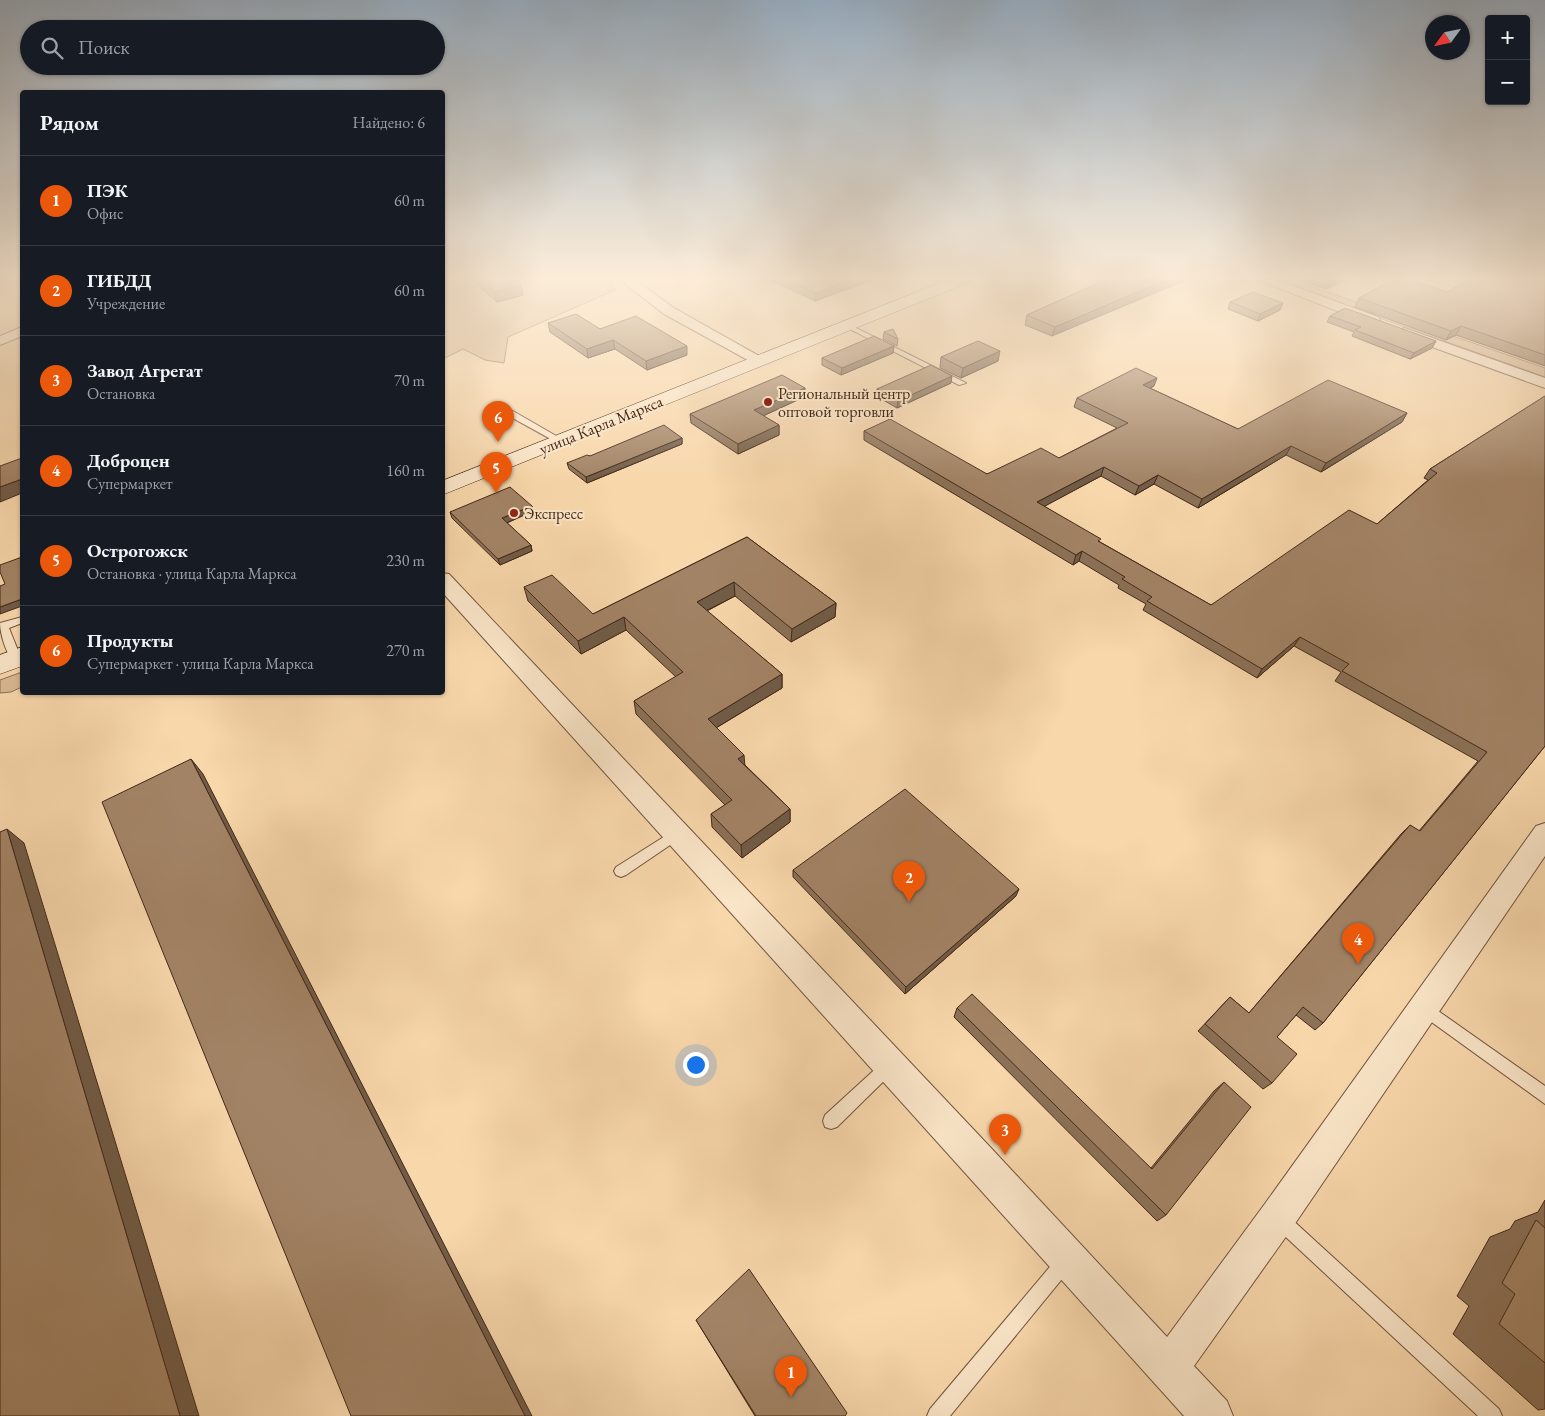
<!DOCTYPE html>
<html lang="ru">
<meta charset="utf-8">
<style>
body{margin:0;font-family:"EB Garamond",serif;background:#242831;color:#f1f3f6}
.controls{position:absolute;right:15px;top:15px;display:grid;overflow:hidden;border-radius:5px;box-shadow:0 1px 4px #0004}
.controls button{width:45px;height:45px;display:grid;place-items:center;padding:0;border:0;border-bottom:1px solid #363941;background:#171b24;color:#f1f3f6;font:25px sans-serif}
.compass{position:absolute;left:1425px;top:15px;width:45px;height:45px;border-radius:50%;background:#171b24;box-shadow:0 1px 4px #0004;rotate:237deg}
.you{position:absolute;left:695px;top:1064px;width:18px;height:18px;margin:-12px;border:4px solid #fff;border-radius:50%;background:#1a73e8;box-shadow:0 0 0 8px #1a73e833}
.badge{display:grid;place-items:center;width:32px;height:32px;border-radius:50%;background:#ea580c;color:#fff;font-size:16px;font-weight:700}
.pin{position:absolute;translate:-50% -41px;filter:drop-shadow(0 1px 2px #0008)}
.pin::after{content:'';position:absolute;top:26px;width:18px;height:15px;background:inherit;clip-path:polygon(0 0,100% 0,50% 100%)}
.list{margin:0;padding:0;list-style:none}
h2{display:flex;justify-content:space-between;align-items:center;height:65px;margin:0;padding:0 20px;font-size:21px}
h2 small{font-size:16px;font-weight:400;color:#9ea1a6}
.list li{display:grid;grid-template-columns:32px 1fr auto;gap:15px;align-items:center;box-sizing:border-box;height:90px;padding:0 20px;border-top:1px solid #363941}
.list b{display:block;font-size:19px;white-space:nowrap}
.list p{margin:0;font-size:16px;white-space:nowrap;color:#9ea1a6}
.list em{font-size:16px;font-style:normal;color:#9ea1a6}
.icon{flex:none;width:28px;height:28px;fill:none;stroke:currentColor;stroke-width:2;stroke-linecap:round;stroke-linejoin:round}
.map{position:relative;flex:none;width:1545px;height:1416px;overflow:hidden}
.search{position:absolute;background:#171b24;box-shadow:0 1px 4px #0004;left:20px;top:20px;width:425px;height:55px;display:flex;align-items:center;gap:12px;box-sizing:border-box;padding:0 18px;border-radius:28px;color:#9ea1a6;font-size:19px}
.panel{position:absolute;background:#171b24;box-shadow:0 1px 4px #0004;left:20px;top:90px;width:425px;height:605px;border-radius:5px}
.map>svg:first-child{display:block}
</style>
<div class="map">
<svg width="1545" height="1416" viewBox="0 0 1545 1416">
<rect width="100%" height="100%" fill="#f8d7ab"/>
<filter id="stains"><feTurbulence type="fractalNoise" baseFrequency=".004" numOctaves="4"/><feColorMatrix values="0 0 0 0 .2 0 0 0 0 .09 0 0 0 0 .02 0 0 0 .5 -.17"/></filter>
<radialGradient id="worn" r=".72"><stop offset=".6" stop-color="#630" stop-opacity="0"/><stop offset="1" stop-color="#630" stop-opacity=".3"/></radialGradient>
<path fill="#d9b992" stroke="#8e7056" d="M443 280H611L615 290 508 337 504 363 485 360 463 349 443 359Z
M1273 280H1293L1545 368V377Z
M22 672V687L11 692 0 693V680Z"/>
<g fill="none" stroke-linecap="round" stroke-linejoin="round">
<defs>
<path id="service" d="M846 325H850L966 383 959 385 846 327Z
M507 411H513L565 441 558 443 507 415Z
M22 617V623L9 628 21 658 16 662C7 659 0 633 0 623Z
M678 828 682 829 684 833 682 837 626 875 621 877 616 875 614 871 616 867Z
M1424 1001 1545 1086V1104L1419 1013 1417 1008 1419 1003Z
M888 1059 893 1062 896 1067 893 1072 837 1127 831 1129 825 1127 823 1121 825 1115 883 1062Z
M1281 1212 1287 1215 1499 1409 1502 1416H1478L1275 1227 1272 1221 1275 1215Z
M1065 1253 1071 1256 1074 1262 1071 1268 950 1416H927L930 1409 1059 1256Z"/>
<path id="minor" d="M620 280H635L674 308 768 361 760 366 755 364 664 314Z
M1258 280H1277L1378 317 1380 320 1373 324 1368 323Z
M22 327V336L0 345V336Z
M1404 328 1545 378V388L1399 335 1397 332Z
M442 573 449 574 992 1149 1167 1337 1264 1205 1536 826 1545 823V856L1290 1231 1194 1366 1227 1401 1233 1416H1184L442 592Z"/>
<path id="secondary" d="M947 280H969L967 283 442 495V481Z
M22 647V666L0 674V655Z"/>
</defs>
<use href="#service" stroke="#71543e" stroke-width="2"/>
<use href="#minor" stroke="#71543e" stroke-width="2"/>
<use href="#secondary" stroke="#442819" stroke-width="1"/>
<use href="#service" fill="#fae5c8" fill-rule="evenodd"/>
<use href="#minor" fill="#fae5c8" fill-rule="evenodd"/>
<use href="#secondary" fill="#fae5c8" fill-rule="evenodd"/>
</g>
<path fill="#8b7157" stroke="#442819" d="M472 280H515L521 285 523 295 497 302Z
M770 280H872L815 301Z
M1105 280 1052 336 1025 325 1027 315Z
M1300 280H1345L1326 289Z
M1545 280V366L1456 335 1446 340 1355 307 1359 298 1447 292Z
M1230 302 1283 303 1280 310 1258 321 1228 309Z
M1330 316 1436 341 1432 348 1410 359 1352 336 1354 332 1327 322Z
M548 323 600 329 687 355 647 370 615 349 588 358 550 332Z
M884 332 898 339 897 346 883 339Z
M894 346 893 353 841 375 822 365V358Z
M941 357 998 361 961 378 940 368Z
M951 383 897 408 876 396 877 389Z
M1154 386 1150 388 1238 429 1407 413 1402 422 1321 472 1286 455 1198 508 1154 484 1135 495 1101 476 1044 506 1100 542 1211 605 1377 524 1428 480 1424 478 1430 469 1545 396V746L1323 1023 1315 1030 1296 1015 1277 1037 1272 1083 1263 1089 1198 1031 1230 997 1249 1013 1401 834 1410 825 1419 831 1478 761 1335 681 1341 672 1294 646 1257 678 1143 610 1146 604 1118 588 1119 585 1079 561 1073 565 864 440V431L987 474 1059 458 1117 428 1074 407 1077 398Z
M805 388 804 397 763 416 779 425V435L738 454 691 423 690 414Z
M682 438V444L587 483 569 469 567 463 590 456Z
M532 506 533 511 507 523 531 545 532 551 500 565 452 518 450 512Z
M747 537 836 603 835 617 791 642 735 596 707 611 782 674V688L716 728 745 765 790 809V822L742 858 712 827 711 814 725 805 636 714 634 701 676 677 626 630 581 654 528 601 524 587 593 614Z
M793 870 1016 896 905 994 793 877Z
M957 1008 1151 1168 1214 1091 1224 1082 1166 1215 1157 1221 954 1017Z
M1545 1200V1409L1538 1410 1453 1334 1469 1306 1457 1296 1490 1237 1510 1229 1515 1221 1538 1212Z
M696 1320 845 1416H755Z"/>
<path fill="#715c47" stroke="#442819" d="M851 280H872L815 301 816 293Z
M1166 280H1186L1052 336 1055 327Z
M1330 280H1345L1326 289Z
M521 285 523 295 497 302 494 292Z
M1283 303 1280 310 1258 321 1260 314Z
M1461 326 1456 335 1446 340 1451 331Z
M613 340 615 349 588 358 587 349Z
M1436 341 1432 348 1410 359 1414 353Z
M687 346V355L647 370 646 361Z
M894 346 893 353 841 375 842 368Z
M1000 351 998 361 961 378 963 368Z
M952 376 951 383 897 408 898 401Z
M1157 378 1154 386 1140 394 1143 385Z
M805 388 804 397 754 420V410Z
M1407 413 1402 422 1321 472 1326 463Z
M779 425V435L738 454V444Z
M682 438V444L587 483 586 477Z
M1291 446 1286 455 1198 508 1202 499Z
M1104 467 1101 476 1034 512 1037 502Z
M1158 475 1154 484 1135 495 1139 486Z
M22 479V493L0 502V487Z
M532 506 533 511 504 524 502 518Z
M531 545 532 551 500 565 498 559Z
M1082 551 1079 561 1073 565 1076 555Z
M734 582 735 596 698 615 697 602Z
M22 599V606L0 614V607Z
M836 603 835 617 791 642 792 629Z
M624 617 626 630 581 654 578 641Z
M1300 637 1294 646 1257 678 1262 669Z
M782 674V688L709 732 708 719Z
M744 755 745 767 738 759Z
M191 759 203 774 532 1416H525Z
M790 809V822L742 858 741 845Z
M7 829 24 843 199 1416H180Z
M1019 889 1016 896 905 994 906 987Z"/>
<path fill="#a28365" stroke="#442819" d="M481 280H515L521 285 494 292Z
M788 280H851L816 293Z
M1105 280H1166L1055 327 1027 315Z
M1392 280H1412L1447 292 1468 280H1545V355L1461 326 1451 331 1359 298Z
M1253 292 1283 303 1260 314 1230 302Z
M1345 308 1436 341 1414 353 1355 330 1361 327 1330 316Z
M576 314 600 329 636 316 687 346 646 361 613 340 587 349 548 323Z
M893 329 898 339 884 332Z
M874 336 894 346 842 368 822 358Z
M978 341 1000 351 963 368 941 357Z
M931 365 952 376 898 401 877 389Z
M1136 368 1157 378 1143 385 1238 429 1328 380 1407 413 1326 463 1291 446 1202 499 1158 475 1139 486 1104 467 1037 502 1101 539 1098 541 1211 605 1349 510 1377 524 1437 473 1430 469 1545 396V746L1323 1023 1303 1007 1277 1037 1297 1054 1272 1083 1205 1024 1230 997 1249 1013 1410 825 1420 831 1487 752 1342 671 1349 664 1300 637 1262 669 1147 601 1152 597 1122 579 1125 577 1082 551 1076 555 864 431 890 419 987 474 1041 448 1059 458 1128 423 1077 398Z
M782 375 805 388 754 410 779 425 738 444 690 414Z
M664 425 682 438 586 477 567 463 587 455 590 456Z
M22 458V479L0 487V466Z
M510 487 532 506 502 518 531 545 498 559 450 512Z
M747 537 836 603 792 629 734 582 697 602 782 674 708 719 744 755 738 759 790 809 741 845 711 814 732 800 634 701 683 672 624 617 578 641 524 587 552 575 593 614Z
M22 557V599L0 607V586L5 584 0 572V565Z
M191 759 525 1416H351L102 802Z
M905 789 1019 889 906 987 793 870Z
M7 829 180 1416H0V832Z
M972 994 1152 1169 1224 1082 1251 1107 1166 1215 957 1008Z
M1536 1220 1545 1228V1363L1499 1324 1515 1294 1502 1283Z
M749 1269 847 1413 845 1416H756L696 1320Z"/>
<linearGradient id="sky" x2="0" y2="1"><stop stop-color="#96aabc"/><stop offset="0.58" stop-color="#fcedd9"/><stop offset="1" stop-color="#fcedd9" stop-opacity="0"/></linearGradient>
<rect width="1545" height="479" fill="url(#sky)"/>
<g fill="#8f2418" stroke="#fae5c8" stroke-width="2">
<circle cx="768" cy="402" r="5"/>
<circle cx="514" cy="513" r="5"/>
</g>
<g text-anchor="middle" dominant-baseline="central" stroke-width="4" stroke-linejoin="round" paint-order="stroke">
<g font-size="16" fill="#442819" stroke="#fae5c8" text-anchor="start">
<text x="778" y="393">Региональный центр<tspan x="778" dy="18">оптовой торговли</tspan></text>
<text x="524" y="513">Экспресс</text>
</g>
<g font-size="16" fill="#442819" stroke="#fae5c8">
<text transform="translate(601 425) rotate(-22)">улица Карла Маркса</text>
</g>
</g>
<rect width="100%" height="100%" filter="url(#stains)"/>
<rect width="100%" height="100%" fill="url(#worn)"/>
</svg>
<div class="controls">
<button>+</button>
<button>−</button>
</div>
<svg class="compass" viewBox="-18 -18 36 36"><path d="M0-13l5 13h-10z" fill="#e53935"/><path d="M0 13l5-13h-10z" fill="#9ea1a6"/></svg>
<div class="you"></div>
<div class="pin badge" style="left:791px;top:1397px">1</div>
<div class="pin badge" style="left:909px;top:902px">2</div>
<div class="pin badge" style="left:1005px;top:1155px">3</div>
<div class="pin badge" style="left:1358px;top:964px">4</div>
<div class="pin badge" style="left:496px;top:493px">5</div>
<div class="pin badge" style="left:498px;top:442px">6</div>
<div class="search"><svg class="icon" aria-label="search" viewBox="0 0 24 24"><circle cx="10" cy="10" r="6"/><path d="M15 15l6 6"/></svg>Поиск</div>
<section class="panel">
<h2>Рядом<small>Найдено: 6</small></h2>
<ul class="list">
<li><span class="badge">1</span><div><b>ПЭК</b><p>Офис</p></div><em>60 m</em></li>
<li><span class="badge">2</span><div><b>ГИБДД</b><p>Учреждение</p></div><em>60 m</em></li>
<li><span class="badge">3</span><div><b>Завод Агрегат</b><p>Остановка</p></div><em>70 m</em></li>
<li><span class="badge">4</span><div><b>Доброцен</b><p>Супермаркет</p></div><em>160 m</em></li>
<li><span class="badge">5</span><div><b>Острогожск</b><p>Остановка · улица Карла Маркса</p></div><em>230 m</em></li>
<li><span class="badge">6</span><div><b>Продукты</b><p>Супермаркет · улица Карла Маркса</p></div><em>270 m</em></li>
</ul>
</section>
</div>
